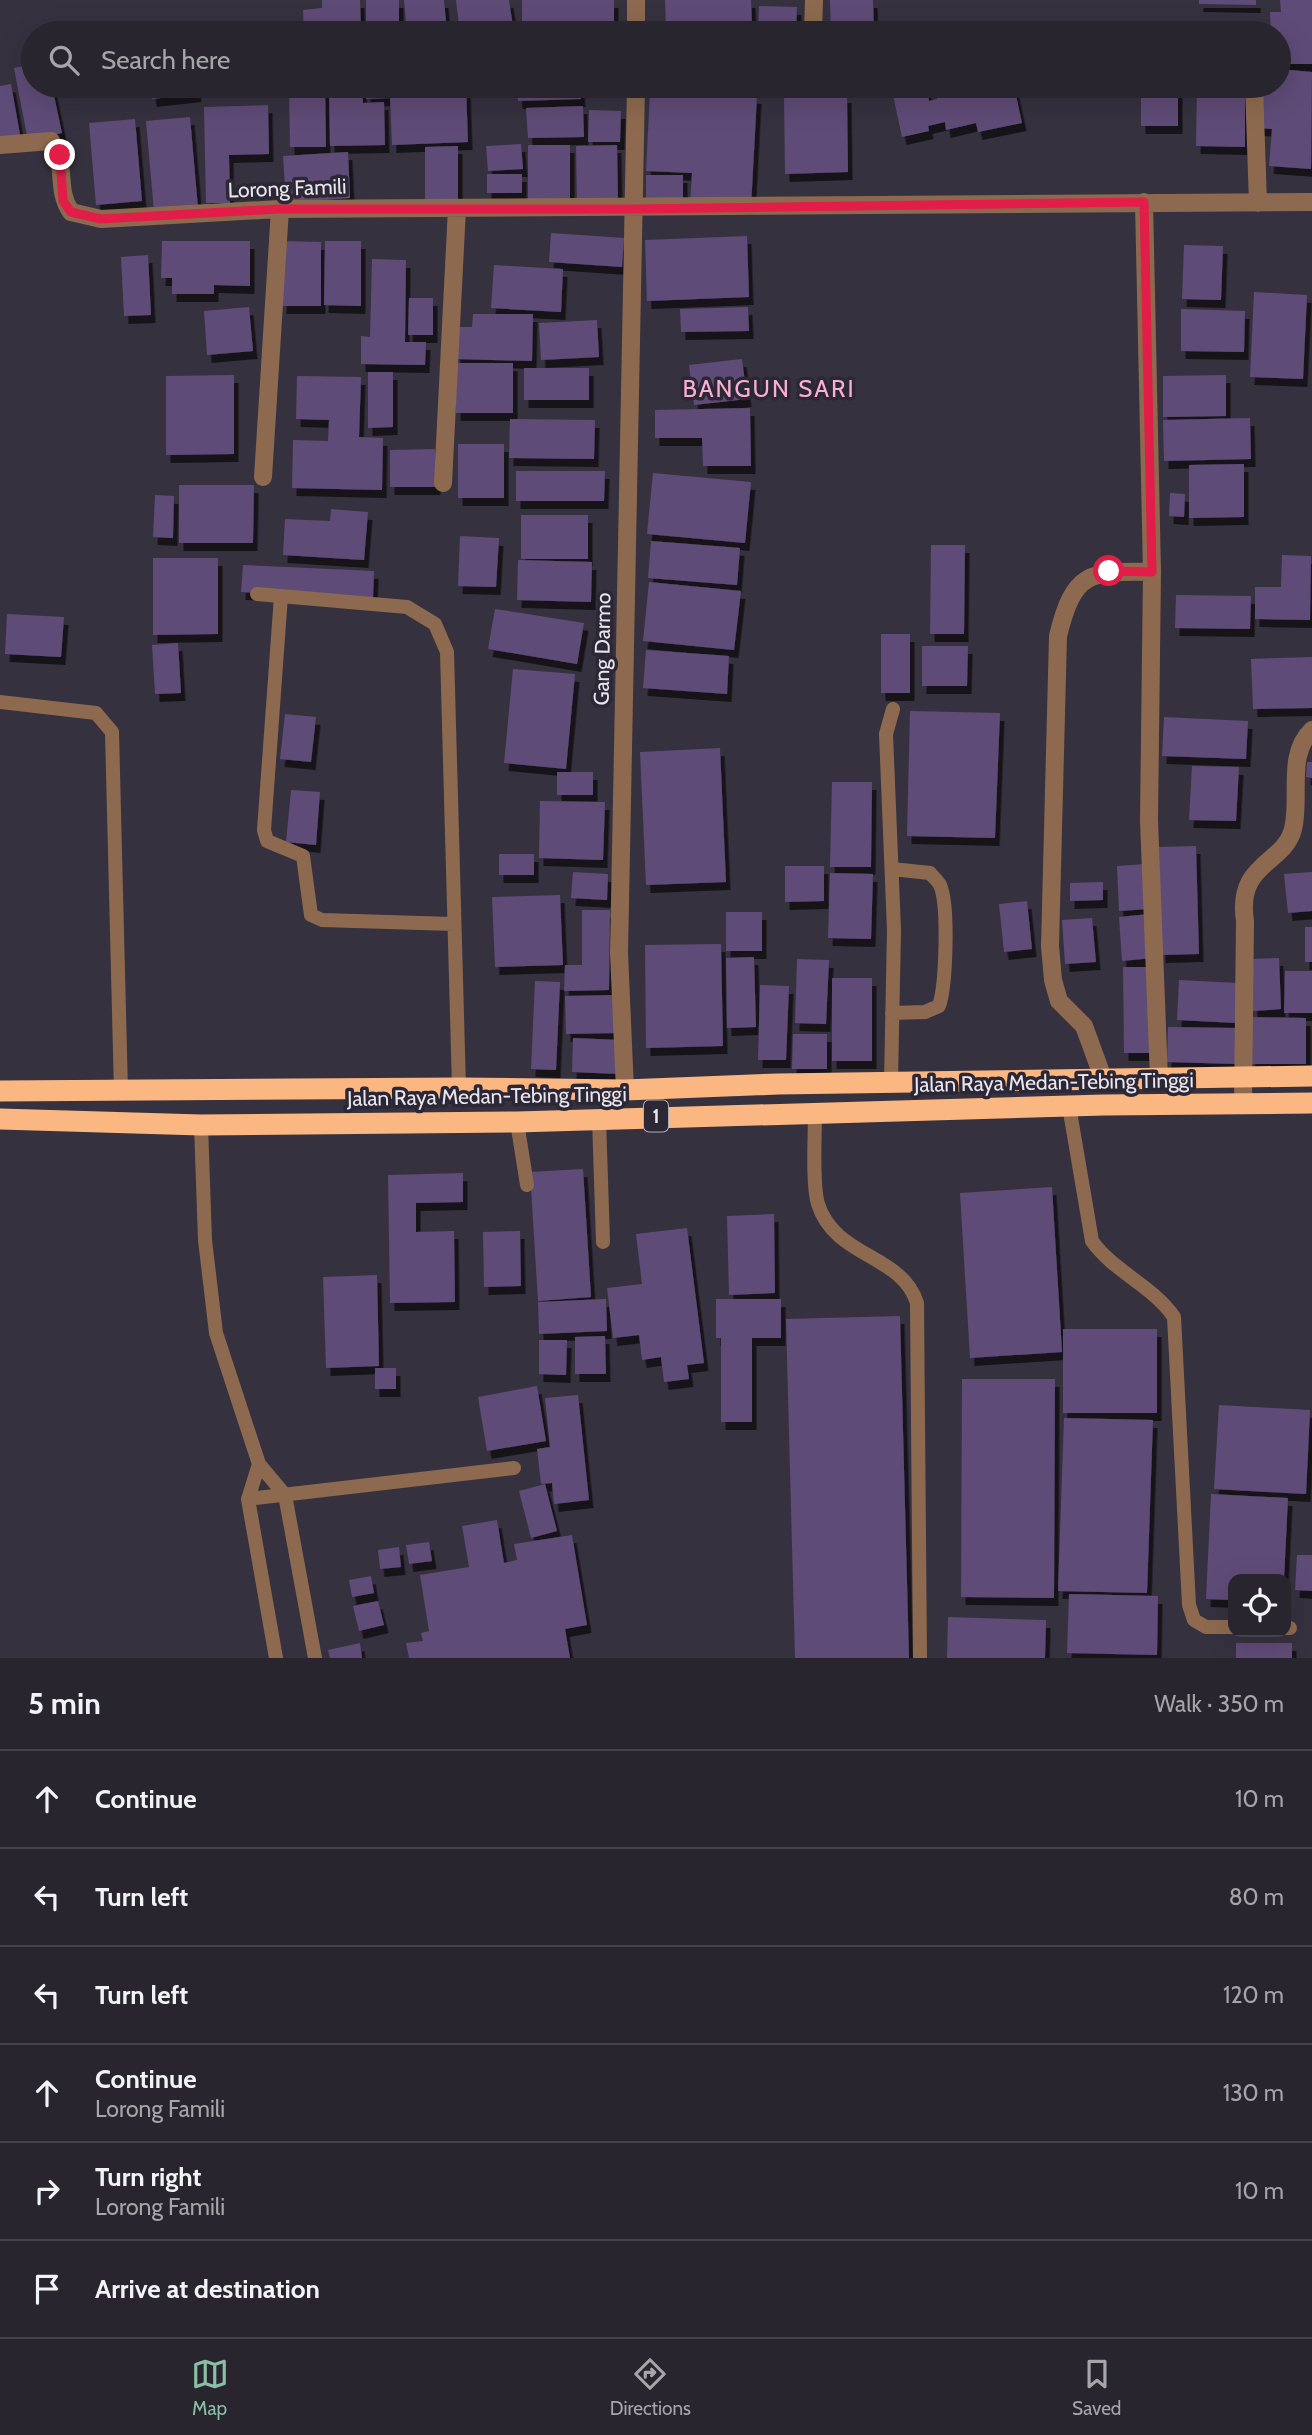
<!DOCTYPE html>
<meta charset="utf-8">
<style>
body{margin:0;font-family:Cabin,sans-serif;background:#302d37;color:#f1f3f6}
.controls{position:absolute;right:21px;bottom:21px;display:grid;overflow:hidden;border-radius:14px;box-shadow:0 7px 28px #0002}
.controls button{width:63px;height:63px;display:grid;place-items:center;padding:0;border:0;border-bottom:2px solid #44424b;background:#28252f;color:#f1f3f6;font:35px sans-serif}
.stop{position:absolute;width:21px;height:21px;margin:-16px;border:5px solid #e11d48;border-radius:50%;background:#fff}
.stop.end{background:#e11d48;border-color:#fff;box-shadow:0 2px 7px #0008}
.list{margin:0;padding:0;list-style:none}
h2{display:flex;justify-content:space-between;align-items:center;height:91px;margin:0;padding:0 28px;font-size:30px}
h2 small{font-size:23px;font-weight:400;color:#a5a5aa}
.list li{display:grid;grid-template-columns:46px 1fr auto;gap:21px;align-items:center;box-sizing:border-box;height:98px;padding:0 28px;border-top:2px solid #44424b}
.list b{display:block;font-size:26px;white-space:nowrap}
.list p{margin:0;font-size:23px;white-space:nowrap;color:#a5a5aa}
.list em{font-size:23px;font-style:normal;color:#a5a5aa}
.icon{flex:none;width:38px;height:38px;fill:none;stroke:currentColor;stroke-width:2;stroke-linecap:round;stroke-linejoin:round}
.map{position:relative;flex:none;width:1312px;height:1658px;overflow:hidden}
.search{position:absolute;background:#28252f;box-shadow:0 7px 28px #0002;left:21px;right:21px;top:21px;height:77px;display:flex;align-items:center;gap:18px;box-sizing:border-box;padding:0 24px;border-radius:38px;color:#a5a5aa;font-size:26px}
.sheet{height:679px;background:#28252f}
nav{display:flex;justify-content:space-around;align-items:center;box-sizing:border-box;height:98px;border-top:2px solid #44424b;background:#28252f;font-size:19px;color:#a5a5aa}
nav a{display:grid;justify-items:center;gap:4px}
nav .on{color:#8abfa5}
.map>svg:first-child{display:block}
</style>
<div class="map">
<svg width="1312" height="1658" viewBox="0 0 1312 1658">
<defs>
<filter id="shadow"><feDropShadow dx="4.5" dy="8" stdDeviation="0" flood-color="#0009"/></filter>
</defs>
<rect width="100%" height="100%" fill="#36313f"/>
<path fill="#5e4b77" filter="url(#shadow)" d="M322 0H360L361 33H304L303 10 322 8Z
M366 0H399V33H366Z
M404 0H444L447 33H407Z
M456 0H509L514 33H460Z
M522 0H614V33H522Z
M665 0H751L752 25 666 28Z
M830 0H873L874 33H831Z
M1199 0H1256V5L1199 4Z
M1280 0H1312V64H1279V33H1271L1270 12H1281Z
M759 6 797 7 796 33H758Z
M33 64V86H52L62 133 28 141 14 68Z
M1279 69 1312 72 1311 169 1269 166 1272 129 1258 128 1262 86H1279Z
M11 84 21 140 0 144V86Z
M151 86H196L197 94 152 99Z
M289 86H325L326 147H290Z
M329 86H362L363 103 384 102 385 145 330 146Z
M366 86H466L468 142 392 145 390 98 366 99Z
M517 86H580L581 99 518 101Z
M684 86H710V87L685 93Z
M891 86H926L929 101 937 99 936 91 960 86H1014L1022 123 978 132 976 123 946 130 945 122 928 126 929 131 902 137Z
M1141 86H1178V126H1141Z
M1197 86H1245V147L1196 146Z
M650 91 757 96 751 207 690 205 692 173 646 171Z
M847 95 848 172 785 174 784 97Z
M268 105 269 154 229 155 230 203H206L204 107Z
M583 106 584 137 528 138 526 108Z
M589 110 621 111 620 142H588Z
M190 117 198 208 154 212 146 121Z
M135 119 142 201 96 205 89 123Z
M521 144 523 169 488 171 486 146Z
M528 145H570V201H528Z
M617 145 618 202 577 203 576 146Z
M458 146V199L425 200V147Z
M348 152 350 198 286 202 283 156Z
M487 174H522V193H487Z
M646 175H683V206H646Z
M551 233 624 238 622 267 549 262Z
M747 236 749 297 647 301 645 240Z
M162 241H250V286L214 285V294H172V278H161Z
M283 241 321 242V306H282Z
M325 241H361V306L324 305Z
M1184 245 1223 246 1221 300 1182 299Z
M148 255 151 315 124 316 121 257Z
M372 259 406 260 405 342H426L425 365 361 364V336L370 337Z
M494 265 563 269 561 312 491 308Z
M1254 292 1307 295 1303 379 1250 377Z
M409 298H433V335H408Z
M249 307 253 351 207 355 204 311Z
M748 307 749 331 681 332 680 309Z
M1181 309 1245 311 1244 352 1181 351Z
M473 314H533L532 361 456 359 457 327H472Z
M597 320 599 357 541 360 539 323Z
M742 359 747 399 694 405 689 365Z
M456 363H513V413H456Z
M524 368H589V400H524Z
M368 372H393V427L368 428Z
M234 375V454L166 455V376Z
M1226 375V416L1163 417V376Z
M297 376 361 377 359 437 383 438 382 490 292 488 293 440 328 441 329 420 296 419Z
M750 408 751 466H703L702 438H655V410Z
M1250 418 1251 459 1164 461 1163 420Z
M510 419 595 420 594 459 509 458Z
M458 444H504V498H458Z
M435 449 436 487H390V450Z
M1244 464V517L1189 518V465Z
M516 471H605L604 501H516Z
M653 473 751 482 745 543 647 534Z
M179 485H254L253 543H179Z
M1170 493 1185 494 1184 517 1169 516Z
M155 495 174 496 173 538 153 537Z
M331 509 368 512 364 560 283 555 285 519 330 521Z
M521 515H588V559H521Z
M460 536 499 538 496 587 458 586Z
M651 541 740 548 737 585 648 578Z
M931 545H965L964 634H930Z
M1282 555 1311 556 1310 620 1255 619V587H1281Z
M153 558H218V634L153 635Z
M518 560 592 562 591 602 517 600Z
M243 565 374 571 373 598 241 592Z
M649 582 741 591 734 650 643 641Z
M1176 595 1251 596 1250 629 1175 628Z
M495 609 584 623 577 664 488 649Z
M7 614 64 617 61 657 5 654Z
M881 634H910V693H881Z
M178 643 181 693 155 694 152 645Z
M922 646H968L967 686H922Z
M646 650 729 656 727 694 643 688Z
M1312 657V708L1253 709 1251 659Z
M513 669 575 674 566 769 504 763Z
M910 711 1000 713 995 838 907 836Z
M285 714 316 717 311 762 280 759Z
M1164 717 1248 721 1246 759 1162 756Z
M720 748 726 882 646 885 640 752Z
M1307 762H1312V778L1306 777Z
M1192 766 1239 767 1236 821 1189 820Z
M557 772H593V795H557Z
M832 782H872L871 867H830Z
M291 790 320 792 316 845 286 842Z
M540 801 605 802 603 860 539 858Z
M1196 846 1199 954 1161 955 1159 847Z
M499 854H534V875H499Z
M1146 864 1149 909 1119 911 1117 866Z
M785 866H824V901L785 902Z
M573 872 608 874 607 900 571 898Z
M1312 872V911L1288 913 1284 874Z
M830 873 873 874 871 939 828 938Z
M1103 882V900L1070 901V883Z
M560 895 563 965 495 967 492 897Z
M1027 901 1032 949 1004 952 999 904Z
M582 910H610L609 990 564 991 565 965H582Z
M726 912H762V951H726Z
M1149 914 1153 958 1122 961 1119 917Z
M1092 918 1096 962 1065 964 1062 920Z
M1305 927H1312V962H1305Z
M721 944 723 1046 646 1048 645 945Z
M754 957 756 1027 727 1028 726 958Z
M1279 958 1281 1009 1253 1011 1251 959Z
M797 959 829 960 826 1024 795 1023Z
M1123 967H1154L1155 1053H1124Z
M1285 971H1312V1013H1284Z
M832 978H872V1061H832Z
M1179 980 1239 983 1237 1023 1177 1020Z
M535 981 560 982 556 1070 531 1069Z
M760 985 789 986 786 1060H758Z
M617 995V1033L566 1034 565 996Z
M1251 1017 1306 1018V1064H1251Z
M1168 1027 1237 1028 1236 1064 1167 1062Z
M793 1034H827V1069H792Z
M573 1038 620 1040 618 1074 572 1072Z
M583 1169 591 1297 538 1301 530 1172Z
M463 1173V1202L416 1203V1232L454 1231 455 1302 390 1303 388 1175Z
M1052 1187 1062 1352 970 1358 960 1193Z
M774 1214 775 1293 729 1295 727 1216Z
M687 1228 704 1363 687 1365 689 1379 664 1382 661 1357 642 1360 639 1335 613 1338 607 1288 642 1284 636 1234Z
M520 1231 521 1286 484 1287 483 1232Z
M377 1275 379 1366 326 1368 323 1277Z
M606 1299 607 1331 539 1334 538 1302Z
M716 1299H781V1338H752V1422H721V1338H716Z
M900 1316 909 1658H795L786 1319Z
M1063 1329H1157V1413H1063Z
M605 1336 606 1374H575V1337Z
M539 1340H567L566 1375 539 1374Z
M375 1368H396V1389H375Z
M962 1379H1055L1054 1598 961 1597Z
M537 1386 546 1441 487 1451 478 1397Z
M578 1395 589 1500 554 1504 552 1483 541 1484 537 1449 550 1447 545 1398Z
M1219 1405 1310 1410 1306 1494 1214 1489Z
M1064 1418 1153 1420 1147 1593 1058 1591Z
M545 1484 557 1531 531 1538 519 1491Z
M1211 1494 1288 1498 1284 1579H1233V1600L1206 1599Z
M497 1520 504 1563 517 1560 514 1544 572 1535 587 1625 565 1629 570 1658H409L406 1643 423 1641 421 1633 429 1631 420 1575 469 1567 462 1526Z
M429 1542 432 1561 409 1564 406 1545Z
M399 1547 401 1567 380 1569 378 1550Z
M1297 1555H1312V1591L1295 1590Z
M371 1576 374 1593 352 1597 349 1580Z
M1069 1594 1158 1596 1157 1655 1067 1653Z
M378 1601 384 1625 359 1631 353 1606Z
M948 1617 1046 1620 1045 1658H947Z
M360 1643 362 1658H330L328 1650Z
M1236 1643H1292V1658H1236Z"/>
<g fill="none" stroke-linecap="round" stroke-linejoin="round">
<path stroke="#8d6a4f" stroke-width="14" d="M257 594 407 607 435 624 447 652 459 1088
M281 596 264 830 267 841 303 856 311 915 322 920 453 924
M0 702 96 713 112 732 121 1092
M892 1013 925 1012 939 1006C946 986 949 905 940 885 938 881 933 877 930 873L892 869
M891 1082 894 930 886 734 893 709
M1069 1106 1092 1241C1114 1272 1153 1286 1174 1317L1189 1605 1194 1620 1206 1627H1233
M815 1113C815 1136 812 1184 818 1204 835 1258 902 1254 917 1303L920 1658
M599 1118 603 1242
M517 1122 527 1185
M201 1125 205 1240 216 1333 259 1464 285 1495 315 1658
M259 1464 248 1499 276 1658
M248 1499 514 1468
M1286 1628H1290"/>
<path stroke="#8d6a4f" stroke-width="18" d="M636 33V0
M813 33 814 0
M1254 86 1258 203
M0 145 51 141C68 167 55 189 71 212L101 219 280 209 1312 202
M1144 202 1152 572 1149 820 1159 1079
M263 477 280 209
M443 483 457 208
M1103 1078 1084 1026 1059 1001 1053 980 1050 946 1058 636C1074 571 1089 571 1152 572
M625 1090 619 953 636 86
M1243 1103 1245 921C1236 862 1284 865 1293 829 1301 798 1286 754 1312 730"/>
<path stroke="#fbb781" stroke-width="21" d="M0 1091 459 1088 625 1090 778 1084 1312 1076
M0 1119 201 1125 517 1122 1104 1105 1312 1103"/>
</g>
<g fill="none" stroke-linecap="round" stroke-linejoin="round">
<path stroke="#e11d48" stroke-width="9" d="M60 155 63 201 71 212 101 219 280 209H634L1144 202 1152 572 1109 571"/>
</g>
<g text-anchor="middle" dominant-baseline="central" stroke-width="7" stroke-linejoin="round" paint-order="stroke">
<rect fill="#2c2734" stroke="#b0adb7" stroke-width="2" x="644" y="1100.5" width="24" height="31" rx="5"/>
<g font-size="19" font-weight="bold" fill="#e9e6ef">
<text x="656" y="1116">1</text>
</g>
<g font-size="21" fill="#e9e6ef" stroke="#2c2734">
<text transform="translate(287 188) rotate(-2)">Lorong Famili</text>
<text transform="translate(602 649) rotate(-89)">Gang Darmo</text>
<text transform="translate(1054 1082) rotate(-1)">Jalan Raya Medan-Tebing Tinggi</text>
<text transform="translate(487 1096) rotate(-1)">Jalan Raya Medan-Tebing Tinggi</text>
</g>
<g font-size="24" letter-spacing="2" fill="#f9aed3" stroke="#2c2734">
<text x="769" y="388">BANGUN SARI</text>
</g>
</g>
</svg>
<div class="controls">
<button><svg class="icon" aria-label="locate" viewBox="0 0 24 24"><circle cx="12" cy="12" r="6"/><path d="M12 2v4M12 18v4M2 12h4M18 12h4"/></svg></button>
</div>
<div class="stop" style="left:1109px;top:571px"></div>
<div class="stop end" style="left:60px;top:155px"></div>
<div class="search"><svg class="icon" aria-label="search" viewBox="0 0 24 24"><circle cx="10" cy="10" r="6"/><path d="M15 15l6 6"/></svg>Search here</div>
</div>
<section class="sheet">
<h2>5 min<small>Walk · 350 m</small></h2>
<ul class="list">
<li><svg class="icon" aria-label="ahead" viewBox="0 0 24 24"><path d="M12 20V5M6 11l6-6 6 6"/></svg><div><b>Continue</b></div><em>10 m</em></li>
<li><svg class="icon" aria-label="left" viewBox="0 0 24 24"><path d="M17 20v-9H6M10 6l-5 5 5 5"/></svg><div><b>Turn left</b></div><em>80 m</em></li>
<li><svg class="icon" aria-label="left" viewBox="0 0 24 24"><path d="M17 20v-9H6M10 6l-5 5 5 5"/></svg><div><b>Turn left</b></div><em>120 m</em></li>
<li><svg class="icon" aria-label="ahead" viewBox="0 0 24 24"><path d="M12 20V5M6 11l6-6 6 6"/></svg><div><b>Continue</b><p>Lorong Famili</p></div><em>130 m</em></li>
<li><svg class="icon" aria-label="right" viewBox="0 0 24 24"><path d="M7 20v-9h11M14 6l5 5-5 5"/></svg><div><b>Turn right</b><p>Lorong Famili</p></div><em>10 m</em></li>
<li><svg class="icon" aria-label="arrive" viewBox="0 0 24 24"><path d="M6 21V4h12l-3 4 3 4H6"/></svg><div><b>Arrive at destination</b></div></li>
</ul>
</section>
<nav>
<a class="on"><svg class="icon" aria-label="map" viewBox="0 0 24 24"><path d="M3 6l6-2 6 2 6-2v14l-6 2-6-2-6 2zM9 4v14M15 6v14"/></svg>Map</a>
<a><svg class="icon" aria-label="directions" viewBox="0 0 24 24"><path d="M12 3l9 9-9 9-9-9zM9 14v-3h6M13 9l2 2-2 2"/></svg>Directions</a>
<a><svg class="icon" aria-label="saved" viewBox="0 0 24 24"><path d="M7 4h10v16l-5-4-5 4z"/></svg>Saved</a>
</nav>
